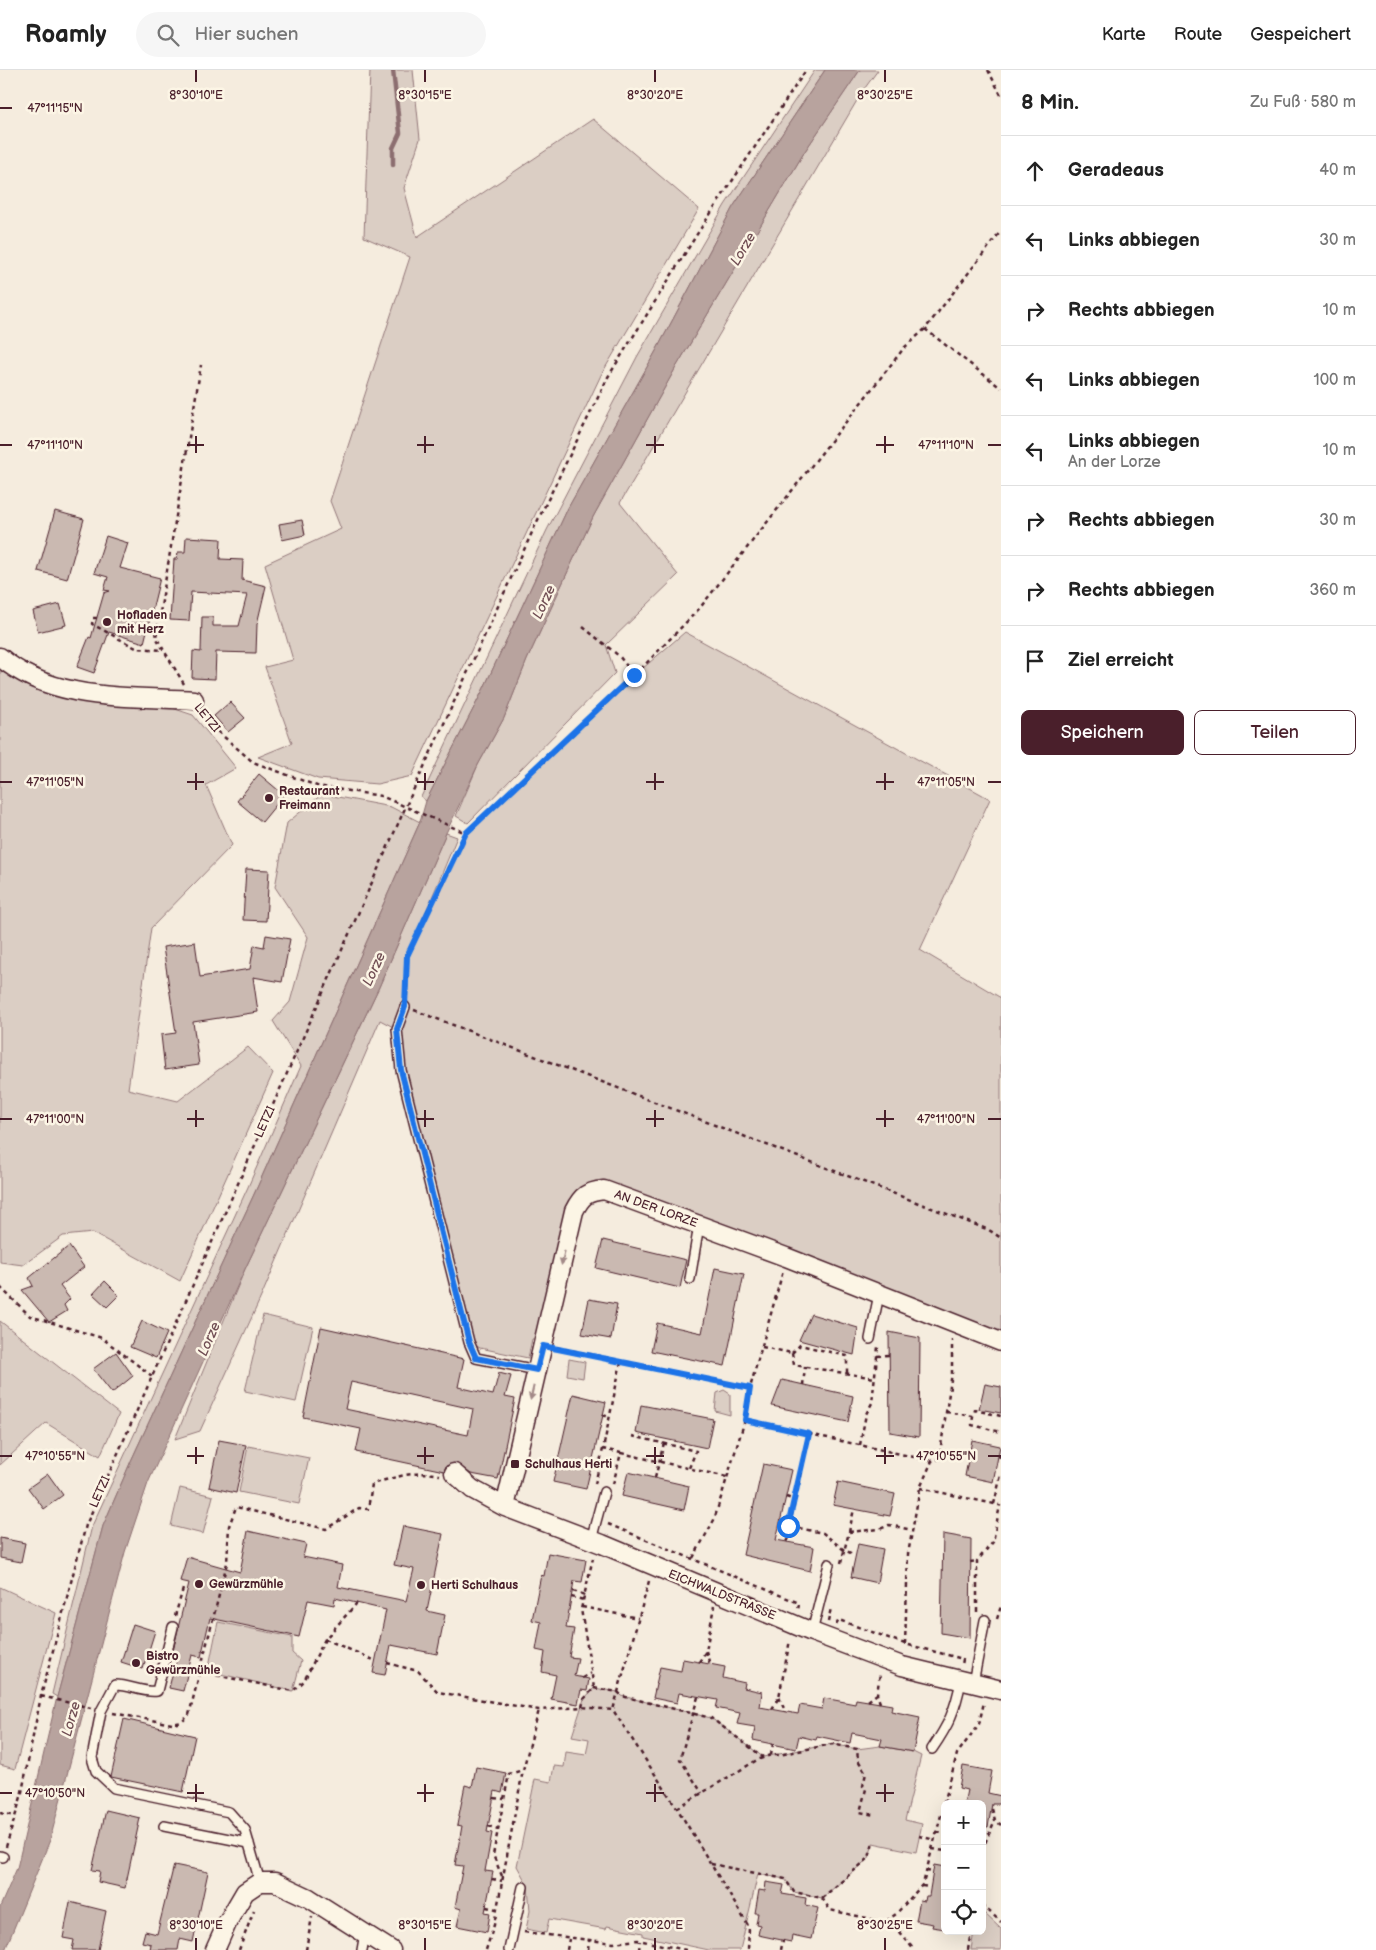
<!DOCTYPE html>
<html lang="de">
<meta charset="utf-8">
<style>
body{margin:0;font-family:"Balsamiq Sans",sans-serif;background:#f6f6f6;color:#222}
.controls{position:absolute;right:15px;bottom:15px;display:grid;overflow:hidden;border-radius:8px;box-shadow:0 5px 20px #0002}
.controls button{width:45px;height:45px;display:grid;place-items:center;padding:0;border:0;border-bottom:1px solid #e0e0e0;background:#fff;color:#222;font:25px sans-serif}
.stop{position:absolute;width:15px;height:15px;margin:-11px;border:4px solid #1a73e8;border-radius:50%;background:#fff}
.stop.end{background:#1a73e8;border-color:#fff;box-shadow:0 1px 5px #0008}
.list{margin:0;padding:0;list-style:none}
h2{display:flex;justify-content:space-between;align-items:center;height:65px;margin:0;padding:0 20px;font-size:21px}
h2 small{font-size:16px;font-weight:400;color:#767676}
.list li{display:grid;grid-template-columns:32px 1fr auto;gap:15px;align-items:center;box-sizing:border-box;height:70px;padding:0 20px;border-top:1px solid #e0e0e0}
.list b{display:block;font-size:19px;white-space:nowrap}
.list p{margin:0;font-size:16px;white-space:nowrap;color:#767676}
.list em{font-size:16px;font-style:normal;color:#767676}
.actions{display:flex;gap:10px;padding:15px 20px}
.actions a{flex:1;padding:11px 0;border:1px solid #4a1f2b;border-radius:8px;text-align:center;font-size:18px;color:#4a1f2b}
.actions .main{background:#4a1f2b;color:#fff}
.icon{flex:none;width:28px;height:28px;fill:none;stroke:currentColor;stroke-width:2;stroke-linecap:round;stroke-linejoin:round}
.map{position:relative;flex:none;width:1001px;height:1880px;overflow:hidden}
header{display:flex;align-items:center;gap:30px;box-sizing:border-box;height:70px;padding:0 25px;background:#fff;border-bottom:1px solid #e0e0e0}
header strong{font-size:24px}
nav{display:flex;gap:28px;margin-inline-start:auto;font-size:18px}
.search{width:350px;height:45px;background:#f6f6f6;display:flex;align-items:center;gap:12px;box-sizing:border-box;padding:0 18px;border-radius:28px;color:#767676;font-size:19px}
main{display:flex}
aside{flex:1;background:#fff}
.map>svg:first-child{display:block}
</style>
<header>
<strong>Roamly</strong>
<div class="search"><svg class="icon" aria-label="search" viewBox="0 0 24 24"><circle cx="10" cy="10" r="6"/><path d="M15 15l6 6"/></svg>Hier suchen</div>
<nav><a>Karte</a><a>Route</a><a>Gespeichert</a></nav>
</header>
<main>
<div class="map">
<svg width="1001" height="1880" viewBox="0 0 1001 1880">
<rect width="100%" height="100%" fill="#f5ecde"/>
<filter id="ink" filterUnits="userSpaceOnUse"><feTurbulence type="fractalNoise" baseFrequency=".02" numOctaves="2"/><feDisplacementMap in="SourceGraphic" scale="10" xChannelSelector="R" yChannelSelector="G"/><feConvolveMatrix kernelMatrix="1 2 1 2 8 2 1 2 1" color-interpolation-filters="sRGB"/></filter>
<g filter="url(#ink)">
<path fill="#dbcec4" stroke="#927678" d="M370 0H413L420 69 404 118 417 167 593 49 699 139 601 305 412 706 377 714 318 709 258 687 292 673 265 597 293 590 265 494 341 459 330 431 410 187 364 167Z
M815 0H825L733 137 656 281 568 438 483 620 426 731 421 727 547 460 637 287 725 135Z
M860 0H878L862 22 620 433 678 505 606 575 615 603 468 753 456 746 478 695 504 648 527 590 593 447 675 299 805 81Z
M685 562 990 729 920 880 1001 928V1264L604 1112C581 1114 577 1116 566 1136L537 1269H532L528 1288 480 1278 469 1272 401 1000 397 959 380 950 261 1227 200 1361 175 1369 245 1199 379 917 446 763 457 767 413 874 466 763 635 605Z
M0 601 51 623 172 638 193 645 236 698 206 715 232 775 151 858 128 1019 178 1031 248 977 273 1003 180 1211 93 1163 63 1166 23 1195 0 1192Z
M322 724 391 737 420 752 256 1120 131 1391 103 1456 57 1627 52 1624 92 1456 248 1117 301 996 273 951 290 932 308 867 275 817 287 753Z
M263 1245 313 1257 296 1332 245 1321Z
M0 1251 119 1344 100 1386 46 1353 0 1395Z
M569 1289 585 1292 583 1308 567 1305Z
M724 1320 730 1324V1345L715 1341 717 1323Z
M248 1376 309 1388 299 1434 239 1422Z
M180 1418 213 1426 203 1464 171 1456Z
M0 1517 56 1543 15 1699 0 1695Z
M218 1552 292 1567V1583L301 1591 293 1621 208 1601Z
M594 1618 618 1622 622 1626 711 1648 763 1687 832 1674 857 1679 880 1676 913 1682 921 1686 905 1750 922 1754 916 1782 873 1773 869 1788 822 1828 794 1822 785 1809 758 1804 740 1880H709L643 1866V1863L607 1856 606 1859 549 1849 546 1863 526 1859 530 1841 528 1816 517 1796 535 1709 551 1712 554 1696 564 1697 566 1682 586 1685 589 1669 572 1666 584 1629Z
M982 1841 1001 1859V1880H971L974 1861H982Z"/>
<path fill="#b8a39e" stroke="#8c6e70" d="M825 0H860L805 81 675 299 593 447 527 590 504 648 478 695 446 763 379 917 245 1199 148 1413 125 1482 50 1770 5 1880H0V1837L17 1798 57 1627 103 1456 131 1391 256 1120 420 752 426 731 483 620 568 438 656 281 733 137Z"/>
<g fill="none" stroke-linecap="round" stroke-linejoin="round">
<path stroke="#8c6e70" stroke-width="4.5" d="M393 95V78L400 63 393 0"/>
</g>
<path fill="#cab9b1" stroke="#4a1f2b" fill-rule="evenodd" d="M55 441 84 449 67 509 38 501Z
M302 450 305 465 282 470 279 454Z
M106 466 128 473 120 498 160 508 144 573 109 562 94 603 77 597 89 567 91 568 104 523 110 521 104 520 108 507 94 503Z
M186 467 221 469 220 489 243 490 242 510 266 516 257 554 256 583 216 582 215 609 192 608 193 581 201 582 202 547H213V556H239L247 525 191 522 189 551 170 550 174 489H177L178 482H185Z
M60 534 66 555 38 562 33 541Z
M230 632 245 648 228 662 214 646Z
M259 704 284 725 262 752 237 731Z
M246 799 269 800 266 851 243 850Z
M266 865 290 869 282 912 253 907 258 942 193 952 199 995 165 1000 161 965 176 963 163 877 195 872 200 907 250 899 254 875 264 877Z
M603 1170 686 1190 680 1218 596 1198Z
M69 1176 84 1197 60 1216 70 1229 64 1235 67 1241 49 1252 22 1220 33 1216 29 1208Z
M715 1198 744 1204 725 1296 651 1281 657 1253 702 1263Z
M105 1211 119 1225 107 1237 93 1224Z
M589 1229 617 1234 611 1269 582 1264Z
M811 1244 858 1258 854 1285 799 1270Z
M142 1251 167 1263 156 1288 130 1277Z
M321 1257 464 1289 458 1317 493 1325 499 1303 511 1306 505 1327 515 1329 498 1409 471 1404 456 1393 446 1396 444 1401 356 1382 361 1359 303 1347ZM351 1312 473 1339 468 1365 345 1339Z
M889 1262 920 1268 919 1367 890 1362Z
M116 1282 133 1306 112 1323 93 1299Z
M782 1310 853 1326 848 1352 772 1336Z
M985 1314 1001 1317V1343L979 1339Z
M573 1324 606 1332 586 1419 553 1412Z
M641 1335 713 1349 707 1378 636 1363Z
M219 1370 246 1375 236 1423 209 1417Z
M972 1370 1000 1376 993 1412 965 1406Z
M763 1394 792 1400 776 1470 814 1477 810 1501 743 1485Z
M628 1402 689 1416 684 1440 622 1426Z
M48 1404 63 1425 44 1439 28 1418Z
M838 1412 895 1424 890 1446 833 1435Z
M403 1456 443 1464 427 1541 445 1545 437 1584 391 1575 385 1605 373 1603 386 1540 335 1528 334 1535 308 1530 299 1567 210 1548 201 1587 192 1585 183 1621 169 1618 178 1582 173 1581 179 1554 189 1513 180 1511 187 1487 240 1502 248 1461 306 1474 303 1487 342 1495 338 1517 406 1531 414 1499 394 1495Z
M943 1464 971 1469 970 1568 941 1563Z
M0 1468 25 1473 21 1492 0 1488Z
M858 1474 883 1479 877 1513 851 1507Z
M548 1483 586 1490 582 1512 574 1511 566 1558 574 1559 569 1587 578 1588 574 1606 589 1609 587 1621 581 1620 578 1634 551 1629 556 1605 542 1602 545 1582 536 1580 541 1552 532 1550 541 1505 544 1506Z
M133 1554 155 1561 143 1599 121 1592Z
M683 1589 725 1597 723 1608 745 1613 744 1618 762 1622 760 1637 798 1644 800 1635 822 1639 824 1628 855 1634 856 1629 892 1635 891 1641 920 1647 913 1682 880 1676 882 1669 852 1663 850 1673 817 1666 816 1670 799 1666 796 1679 753 1670 755 1657 737 1654 740 1643 716 1638 718 1630 679 1623 677 1633 653 1628 660 1597 681 1601Z
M124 1649 195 1666 183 1722 111 1707Z
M963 1696 992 1701 988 1723 1001 1726V1734H992L988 1757 982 1756V1734H964L967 1720 959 1718Z
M476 1697 506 1703 502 1723 495 1721 487 1762 492 1763 485 1801 493 1802 485 1842 490 1843 487 1862 457 1856 461 1839 455 1837 463 1796 455 1795 462 1756 457 1755 465 1715 472 1717Z
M106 1740 140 1748 125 1818 98 1812 100 1801 92 1800Z
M174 1795 208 1802 193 1872 180 1869 178 1880H150L151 1874 142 1872 145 1861 157 1864Z
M934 1795 945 1797V1859L932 1857 933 1854 916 1851 920 1830 925 1831 926 1826H929Z
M766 1812 784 1815 782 1824 806 1828 805 1835 818 1838 811 1869 792 1865 791 1872 758 1865 760 1855 756 1854 758 1843H755L759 1820 765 1821Z
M70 1832 106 1841 98 1880H72L74 1870 63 1868Z"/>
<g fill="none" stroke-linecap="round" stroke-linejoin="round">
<defs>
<path id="lane" d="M405 937 397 959 401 1000 469 1272 476 1288 537 1300
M690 1209 699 1155
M870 1269 879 1224
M591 1470 604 1422
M173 1557 157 1621C143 1623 130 1615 115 1615L101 1641 92 1688 96 1701 114 1718 229 1742 245 1760 260 1812
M812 1562 829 1494
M973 1613 985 1550
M932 1679C949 1654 955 1641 961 1611
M164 1756 249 1773
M0 1786 3 1787
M362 1880 365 1863
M509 1880 523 1817"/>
<path id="street" d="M0 587C52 632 129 626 194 630
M454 1403 472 1419 505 1437 602 1474 812 1562 902 1596 1001 1620
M505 1437 574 1141C582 1125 587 1122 604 1120L786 1187 1001 1272
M215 1880 228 1851 245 1822 260 1812H275L309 1828 391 1880"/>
</defs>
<use href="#lane" stroke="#4a1f2b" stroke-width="12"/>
<use href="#street" stroke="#4a1f2b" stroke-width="21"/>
<path stroke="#4a1f2b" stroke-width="2.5" stroke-dasharray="4 4" stroke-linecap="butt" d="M988 0 1001 25
M925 259 1001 318
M97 548H93L92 554 136 578 163 580
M583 557 619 586 634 605
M184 614 156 567 201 295
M203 643 216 660 253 692 317 716 381 726 466 763
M406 926 407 886 466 763 635 605 699 539 904 278 925 259 1001 161
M414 940 989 1160 1001 1168
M0 1217 30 1246 102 1268 152 1306
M762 1277 792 1283
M557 1278 749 1318
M792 1283 794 1295 875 1308
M792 1283 800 1275 847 1286V1304
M877 1286 889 1285
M621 1292 603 1379 621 1383
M803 1315 805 1297
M946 1342 973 1346 975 1340 1001 1346
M603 1345 609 1347
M973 1346 972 1355 1001 1362
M746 1350 932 1391
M809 1364 789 1456 823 1463 844 1480 855 1485
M632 1366 696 1381 689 1398
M860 1375 866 1344 872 1333 878 1277
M998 1386 1001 1387
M592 1393 599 1396
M655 1408 664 1373
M595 1414 603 1379
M613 1414 621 1383 727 1407
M920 1418 999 1435
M786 1427 795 1430
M994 1434 1001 1405
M608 1454 799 1533 798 1541
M849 1462 854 1439
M787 1472 795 1457
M693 1488 714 1450 745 1350 750 1318 783 1201
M970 1492 977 1491
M841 1493 849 1462 880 1459 889 1455 912 1460
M649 1511 613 1640 677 1738 749 1857 748 1880
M573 1521 585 1525
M571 1527 584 1530
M582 1537 638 1548
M977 1542V1491L993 1472 1000 1435
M175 1546 183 1519
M997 1549 1001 1536
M828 1552 831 1538
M836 1555 839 1550 905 1574 963 1589 962 1595
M325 1569 376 1591
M905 1574 908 1484 920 1418 932 1391 939 1389 952 1303V1270
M706 1581 710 1595
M699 1592 706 1581 714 1536
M387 1593 418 1601 438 1622 539 1640 582 1637 613 1640
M201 1602 293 1621 304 1611 325 1569 357 1533
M582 1608 591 1603
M594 1618 618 1622 622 1626 711 1648 763 1687
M41 1626 91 1638
M698 1627 680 1689 702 1723
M779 1627 785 1641
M868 1631 877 1624
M880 1633 877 1624 880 1603
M582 1637 584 1629 594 1618 581 1539 593 1488
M772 1639 779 1627 790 1570
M113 1643 172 1654 182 1652 189 1645 227 1493 229 1456 236 1437 326 1459 359 1438 368 1439 372 1414C395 1407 416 1400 440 1405
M771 1685 773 1674
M494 1728 504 1729
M677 1738 757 1690 771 1685H779L832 1674 857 1679 858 1690 866 1703 863 1716 866 1719 860 1742 874 1745
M992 1739 995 1750 1001 1755
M0 1743 15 1746
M488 1756 498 1759
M937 1762 945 1763
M919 1766 935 1770
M6 1777 21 1727 41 1626 86 1455 406 736 535 456 608 307 699 161 806 0
M932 1779 945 1781
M982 1780 995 1750
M711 1794 785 1809 794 1822 822 1828 830 1840 885 1852 896 1844 923 1814 957 1684 979 1654 984 1632
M926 1801 933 1802
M502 1806 493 1785 509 1704 523 1700
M492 1809 502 1811
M922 1816 930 1817
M822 1828 869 1788 873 1772
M982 1835 1001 1852
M486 1837 497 1839
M890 1849 914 1880
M524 1862 614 1873 638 1870 686 1880
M239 1880 254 1840
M306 1880 312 1847
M486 1880 494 1855 523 1700 539 1640
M567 1880 569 1869
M588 1880 589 1871
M639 1880 640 1871
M781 1880 783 1870
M968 1880 971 1861"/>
<use href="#lane" stroke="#fcf5e5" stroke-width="9"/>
<use href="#street" stroke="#fcf5e5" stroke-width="18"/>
</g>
<defs><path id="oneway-solid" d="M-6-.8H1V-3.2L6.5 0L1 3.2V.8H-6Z" transform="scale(1.25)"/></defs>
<g fill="#a38a88">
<use href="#oneway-solid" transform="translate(563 1188) rotate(103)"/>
<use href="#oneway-solid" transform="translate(532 1323) rotate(103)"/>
</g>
</g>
<g fill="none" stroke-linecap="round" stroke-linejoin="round" filter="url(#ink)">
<path stroke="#1a73e8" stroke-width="6" d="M634 605 466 763 407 886 405 937 397 959 401 1000 469 1272 476 1288 537 1300 543 1276 750 1318 745 1350 809 1364 788 1456"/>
</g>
<path fill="none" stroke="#4a1f2b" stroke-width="2" d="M196 0V12M425 0V12M655 0V12M885 0V12M0 38H12M196 366V383M425 366V383M655 366V383M885 366V383M0 375H12M187 375H204M417 375H434M646 375H664M876 375H894M988 375H1001M196 703V720M425 703V720M655 703V720M885 703V720M0 712H12M187 712H204M417 712H434M646 712H664M876 712H894M988 712H1001M196 1040V1057M425 1040V1057M655 1040V1057M885 1040V1057M0 1049H12M187 1049H204M417 1049H434M646 1049H664M876 1049H894M988 1049H1001M196 1377V1394M425 1377V1394M655 1377V1394M885 1377V1394M0 1386H12M187 1386H204M417 1386H434M646 1386H664M876 1386H894M988 1386H1001M196 1714V1732M425 1714V1732M655 1714V1732M885 1714V1732M0 1723H12M187 1723H204M417 1723H434M646 1723H664M876 1723H894M196 1868V1880M425 1868V1880M655 1868V1880M885 1868V1880"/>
<g fill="#4a1f2b" stroke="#fcf5e5" stroke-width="2">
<circle cx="107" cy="552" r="5"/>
<circle cx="269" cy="728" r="5"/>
<rect x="510" y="1389" width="10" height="10" rx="2.5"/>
<circle cx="199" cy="1514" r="5"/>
<circle cx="421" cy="1515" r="5"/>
<circle cx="136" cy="1593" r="5"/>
</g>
<g text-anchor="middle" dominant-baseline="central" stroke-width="5" stroke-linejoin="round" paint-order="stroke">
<g font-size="12" font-weight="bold" fill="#4a1f2b" stroke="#fcf5e5" text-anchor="start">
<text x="117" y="545">Hofladen<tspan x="117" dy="14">mit Herz</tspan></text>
<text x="279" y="721">Restaurant<tspan x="279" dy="14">Freimann</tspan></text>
<text x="525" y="1394">Schulhaus Herti</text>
<text x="209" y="1514">Gewürzmühle</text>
<text x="431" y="1515">Herti Schulhaus</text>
<text x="146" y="1586">Bistro<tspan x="146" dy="14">Gewürzmühle</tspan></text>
</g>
<g font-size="12" fill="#4a1f2b" stroke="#fcf5e5">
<text transform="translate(207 648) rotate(50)">LETZI</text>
<text transform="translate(265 1052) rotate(-66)">LETZI</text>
<text transform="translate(656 1139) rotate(20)">AN DER LORZE</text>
<text transform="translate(100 1422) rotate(-66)">LETZI</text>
<text transform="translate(722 1525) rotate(22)">EICHWALDSTRASSE</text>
</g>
<g font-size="14" font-style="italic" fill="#704d53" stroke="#fcf5e5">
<text transform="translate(743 179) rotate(-59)">Lorze</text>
<text transform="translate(544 532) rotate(-65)">Lorze</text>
<text transform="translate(374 899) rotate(-65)">Lorze</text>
<text transform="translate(209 1269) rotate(-66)">Lorze</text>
<text transform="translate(71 1649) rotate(-74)">Lorze</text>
</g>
</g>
<g font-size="12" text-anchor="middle" fill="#4a1f2b" stroke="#fcf5e5" stroke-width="5" stroke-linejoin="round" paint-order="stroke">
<text x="196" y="29">8°30'10"E</text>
<text x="425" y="29">8°30'15"E</text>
<text x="655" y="29">8°30'20"E</text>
<text x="885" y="29">8°30'25"E</text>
<text x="55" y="42">47°11'15"N</text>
<text x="55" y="379">47°11'10"N</text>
<text x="946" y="379">47°11'10"N</text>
<text x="55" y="716">47°11'05"N</text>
<text x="946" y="716">47°11'05"N</text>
<text x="55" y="1053">47°11'00"N</text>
<text x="946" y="1053">47°11'00"N</text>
<text x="55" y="1390">47°10'55"N</text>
<text x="946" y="1390">47°10'55"N</text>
<text x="55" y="1727">47°10'50"N</text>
<text x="196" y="1859">8°30'10"E</text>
<text x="425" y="1859">8°30'15"E</text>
<text x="655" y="1859">8°30'20"E</text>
<text x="885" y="1859">8°30'25"E</text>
</g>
</svg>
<div class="controls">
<button>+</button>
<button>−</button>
<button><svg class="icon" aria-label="locate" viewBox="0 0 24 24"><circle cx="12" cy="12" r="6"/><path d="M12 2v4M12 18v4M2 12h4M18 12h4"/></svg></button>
</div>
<div class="stop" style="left:788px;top:1456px"></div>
<div class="stop end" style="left:634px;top:605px"></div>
</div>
<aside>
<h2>8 Min.<small>Zu Fuß · 580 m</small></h2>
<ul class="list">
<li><svg class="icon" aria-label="ahead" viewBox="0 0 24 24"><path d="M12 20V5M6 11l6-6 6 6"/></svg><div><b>Geradeaus</b></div><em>40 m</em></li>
<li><svg class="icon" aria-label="left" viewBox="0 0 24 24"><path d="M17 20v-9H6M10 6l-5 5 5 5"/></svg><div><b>Links abbiegen</b></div><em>30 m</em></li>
<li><svg class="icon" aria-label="right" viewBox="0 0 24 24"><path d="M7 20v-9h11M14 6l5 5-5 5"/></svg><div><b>Rechts abbiegen</b></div><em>10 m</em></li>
<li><svg class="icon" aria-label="left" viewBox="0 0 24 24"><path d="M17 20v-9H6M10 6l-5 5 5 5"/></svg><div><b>Links abbiegen</b></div><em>100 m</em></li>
<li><svg class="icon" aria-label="left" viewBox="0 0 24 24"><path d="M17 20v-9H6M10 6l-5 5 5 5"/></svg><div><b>Links abbiegen</b><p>An der Lorze</p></div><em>10 m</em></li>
<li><svg class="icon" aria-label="right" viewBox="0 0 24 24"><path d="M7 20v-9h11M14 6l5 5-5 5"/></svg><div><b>Rechts abbiegen</b></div><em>30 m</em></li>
<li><svg class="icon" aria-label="right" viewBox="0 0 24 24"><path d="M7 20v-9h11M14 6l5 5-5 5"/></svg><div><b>Rechts abbiegen</b></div><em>360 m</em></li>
<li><svg class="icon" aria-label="arrive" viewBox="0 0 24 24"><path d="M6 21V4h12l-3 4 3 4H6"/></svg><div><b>Ziel erreicht</b></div></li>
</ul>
<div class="actions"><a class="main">Speichern</a><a>Teilen</a></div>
</aside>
</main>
